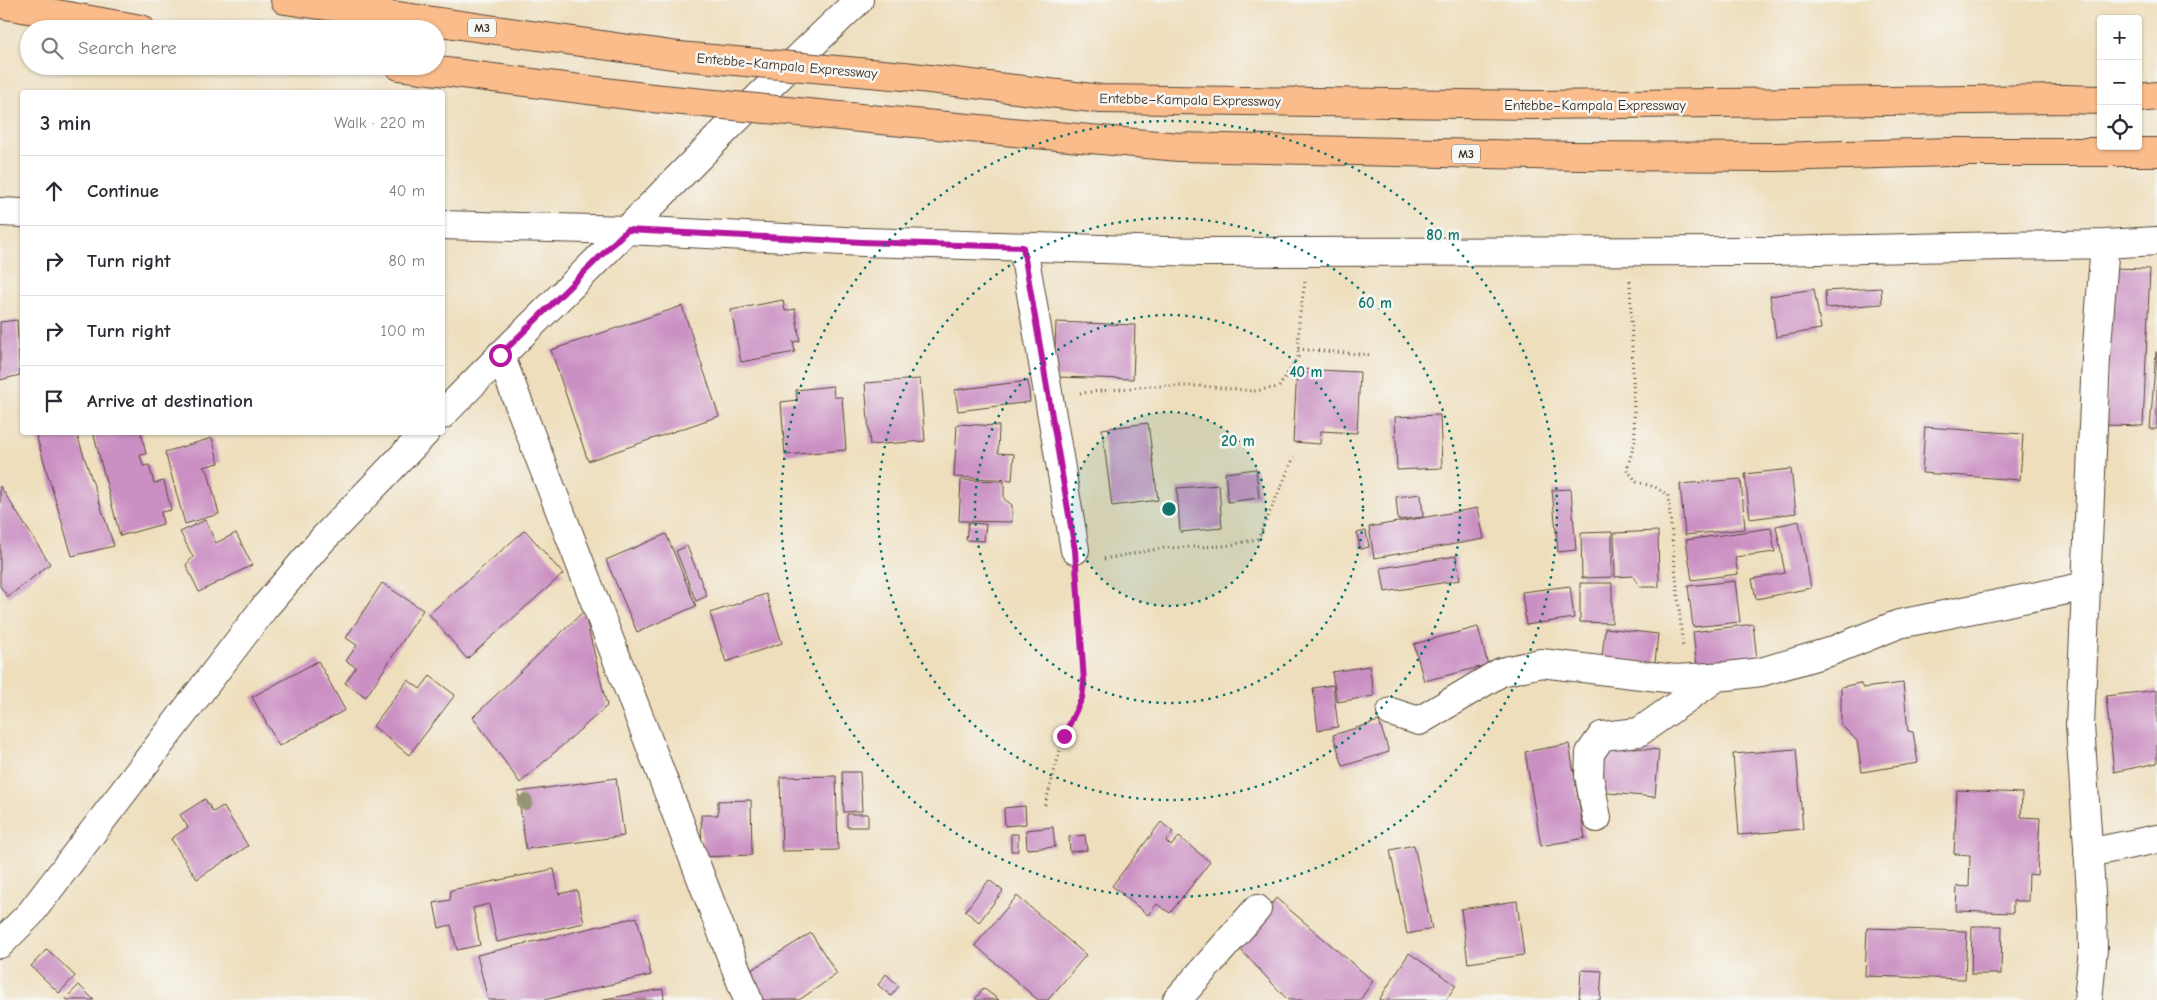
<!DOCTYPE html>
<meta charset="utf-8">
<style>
body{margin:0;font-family:"Comic Neue",sans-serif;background:#f2f2f3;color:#2b2b33}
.controls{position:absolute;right:15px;top:15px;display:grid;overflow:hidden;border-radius:5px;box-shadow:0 1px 4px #0004}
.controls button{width:45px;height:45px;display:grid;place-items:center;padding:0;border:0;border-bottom:1px solid #e1e1e2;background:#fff;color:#2b2b33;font:25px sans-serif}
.stop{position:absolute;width:15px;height:15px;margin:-11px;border:4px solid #b5179e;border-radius:50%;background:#fff}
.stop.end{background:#b5179e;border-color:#fff;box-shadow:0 1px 5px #0008}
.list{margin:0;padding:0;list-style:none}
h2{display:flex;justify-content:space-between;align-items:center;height:65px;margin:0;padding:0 20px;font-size:21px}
h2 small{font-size:16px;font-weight:400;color:#7c7c81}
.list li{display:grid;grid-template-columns:32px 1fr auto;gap:15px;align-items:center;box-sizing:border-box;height:70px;padding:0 20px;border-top:1px solid #e1e1e2}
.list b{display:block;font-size:19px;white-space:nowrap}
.list em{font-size:16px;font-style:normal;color:#7c7c81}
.icon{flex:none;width:28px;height:28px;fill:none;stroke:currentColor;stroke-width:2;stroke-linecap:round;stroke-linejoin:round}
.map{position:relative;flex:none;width:2157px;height:1000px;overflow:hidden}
.search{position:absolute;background:#fff;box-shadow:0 1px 4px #0004;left:20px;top:20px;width:425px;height:55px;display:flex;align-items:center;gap:12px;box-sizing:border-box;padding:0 18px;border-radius:28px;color:#7c7c81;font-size:19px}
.panel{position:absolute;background:#fff;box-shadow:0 1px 4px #0004;left:20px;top:90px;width:425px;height:345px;border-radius:5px}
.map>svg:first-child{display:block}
</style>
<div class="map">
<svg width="2157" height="1000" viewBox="0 0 2157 1000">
<rect width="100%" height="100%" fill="#f6f6f2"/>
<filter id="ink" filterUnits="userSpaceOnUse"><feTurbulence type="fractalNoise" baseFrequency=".02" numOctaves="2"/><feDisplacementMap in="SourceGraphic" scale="10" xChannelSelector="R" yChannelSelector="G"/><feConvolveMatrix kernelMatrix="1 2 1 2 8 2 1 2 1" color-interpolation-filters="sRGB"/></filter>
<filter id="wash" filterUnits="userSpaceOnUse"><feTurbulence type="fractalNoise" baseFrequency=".0096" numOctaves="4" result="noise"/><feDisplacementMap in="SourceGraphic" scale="20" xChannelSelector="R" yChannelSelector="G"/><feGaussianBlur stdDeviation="1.12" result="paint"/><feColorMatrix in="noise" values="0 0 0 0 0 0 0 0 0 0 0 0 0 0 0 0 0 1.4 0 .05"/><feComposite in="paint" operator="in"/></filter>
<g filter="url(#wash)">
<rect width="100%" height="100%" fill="#eedebc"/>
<g id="blocks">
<path fill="#cb90c3" d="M2113 268 2150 269 2143 426 2106 425Z
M1881 288 1882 304 1826 308 1825 291Z
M1814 289 1821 329 1776 337 1770 296Z
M783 300 785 311 795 309 800 341 793 342 795 352 741 362 731 310Z
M682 306 719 416 588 461 551 350Z
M17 320 20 375 0 380V322Z
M1056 322 1135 325 1133 379 1054 377Z
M2156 352H2157V429H2150Z
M1297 369 1360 372 1357 433 1321 431 1320 444 1293 442Z
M920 379 925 441 870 445 865 383Z
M1028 381 1030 402 958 411 955 390Z
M833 386 834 397H842L846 450 785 455 781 402 797 400 796 390Z
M1440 415 1442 468 1397 470 1395 417Z
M1148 423 1158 500 1112 506 1102 429Z
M957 424 999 426 998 453 1014 454 1012 480 954 477Z
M1925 427 2023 434 2020 480 1922 473Z
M45 432H76L114 546 72 556 36 435Z
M93 432H141L146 454 140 455 143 466 149 465 154 483 164 481 171 510 161 512 163 524 120 536Z
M212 438 219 463 203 467 208 472 219 514 185 524 165 452Z
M1256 469 1259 498 1228 502 1225 473Z
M1791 469 1796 513 1750 519 1745 474Z
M1741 479 1745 529 1685 535 1680 484Z
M961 480 1004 481V499L1012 505V522L959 521Z
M1219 485 1222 528 1180 532 1177 488Z
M0 486 50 564 8 597 0 586Z
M1571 489 1576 550 1558 552 1552 490Z
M1421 494 1423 517 1398 520 1396 497Z
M1478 508 1484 539 1374 558 1369 527Z
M205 520 216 543 236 533 252 565 199 592 186 565 193 557 180 532Z
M1799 521 1811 588 1756 599 1752 579 1785 573 1776 526Z
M968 523 986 524 984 541 966 540Z
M1771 528 1775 552 1735 557 1738 574 1692 580 1686 540Z
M525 530 563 574 467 659 429 614Z
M1366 531 1369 547 1360 549 1357 533Z
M1658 531 1659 587H1640L1633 576 1615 577 1614 533Z
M1612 532V577L1582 578 1581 533Z
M666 534 696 606 637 632 606 560Z
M687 546 707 596 696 601 676 551Z
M1456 556 1460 580 1385 592 1381 568Z
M1735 581 1740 622 1693 627 1688 586Z
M382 583 423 610 366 697 345 683 356 667 346 661 357 645 346 638Z
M1580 583H1612V623L1580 622Z
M1570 586 1574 618 1526 625 1522 592Z
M766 594 782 643 726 662 710 613Z
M584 611 607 706 520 783 473 717Z
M1753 624 1757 660 1697 667 1693 632Z
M1478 627 1488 665 1424 681 1414 644Z
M1605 628 1658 634 1655 663 1602 658Z
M318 661 345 710 279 746 252 697Z
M1369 666 1374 696 1337 702 1332 672Z
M430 676 455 695 409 755 373 726 408 680 420 689Z
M1860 683 1863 688 1903 683 1908 731 1913 732 1918 763 1862 772 1857 741 1841 725V687Z
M1333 685 1338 727 1318 730 1313 688Z
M2157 690V763L2114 772 2106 696Z
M1379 721 1389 752 1343 766 1333 735Z
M1569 744 1585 838 1541 846 1525 752Z
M1601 745 1659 750 1655 797 1597 792Z
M1796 749 1803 829 1739 835 1733 754Z
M842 772H860L862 811 844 812Z
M836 776 838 850 782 851 780 777Z
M616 778 624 836 526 849 518 792Z
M1957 790 2022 793 2021 817 2040 818 2037 875 2029 874 2028 901H2013V913L1956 911 1957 886 1969 887 1970 855 1954 854Z
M205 799 213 812 223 806 248 846 197 879 171 839 188 827 180 815Z
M751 800 752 855 702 857 701 815H718V801Z
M1025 806 1026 824 1005 826 1004 808Z
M847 814H868V827H847Z
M1161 822 1173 832 1166 841 1171 846 1179 837 1210 862 1170 913 1157 904 1148 915 1112 886Z
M1053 827 1055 847 1027 849 1026 830Z
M1011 834H1018V851H1011Z
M1085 835 1087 850 1070 852 1069 837Z
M1414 845 1432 929 1407 934 1390 850Z
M554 869 559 894 577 890 584 923 497 942 489 904 473 908 480 945 457 950 451 925 439 928 434 903 450 900 451 890Z
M989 880 1003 891 979 922 965 911Z
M1017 896 1086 955 1048 1000H1038L975 945Z
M1276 898 1373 981 1360 1000H1288L1239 948Z
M1517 901 1524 955 1468 963 1461 909Z
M637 917 651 975 544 1000H488L477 955Z
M1972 926H2002L2001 974H1971Z
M1867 928 1967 931 1965 979 1865 976Z
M811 933 837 974 799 1000H761L745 974Z
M47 949 75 976 59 993 31 966Z
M1409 953 1456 985 1446 1000H1379Z
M1581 970 1602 971 1600 1000H1579Z
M886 974 899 986 891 996 878 985Z
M79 985 94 1000H67L66 998Z
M983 988 999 1000H975Z
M663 989 664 1000H604V999Z"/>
</g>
</g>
<g filter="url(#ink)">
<use href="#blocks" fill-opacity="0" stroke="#564536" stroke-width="1"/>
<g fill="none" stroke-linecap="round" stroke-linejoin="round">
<defs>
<path id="minor" d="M0 212 22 213
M442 225 627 230 863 242 1201 252 1773 251 2105 244 2157 241
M1023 247 1075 550
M500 355 748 1000
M442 415C503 352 566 292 627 230 703 152 780 74 859 0
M1391 712 1419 721 1501 672 1541 663 1675 679 1727 676 1761 672 1829 652 1899 624 2087 586
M1597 818 1589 776 1590 753 1602 736 1639 732 1717 677
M2088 853 2157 839
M0 944 30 914 264 608 323 539 426 432
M1177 1000 1257 909
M2088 1000 2093 949 2092 908 2080 725 2096 358 2105 244"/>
<path id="highway" d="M285 0 679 56
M0 4 141 29
M399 66 652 98
M904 76 1101 99 1535 105 2063 99 2101 100
M2138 98 2157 96
M881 120 1179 147 1575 156 1776 157 1950 152H2157"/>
</defs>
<use href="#minor" stroke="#564536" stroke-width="30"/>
<use href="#highway" stroke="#564536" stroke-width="30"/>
<path stroke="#564536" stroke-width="3" stroke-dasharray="1 4" stroke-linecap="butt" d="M1630 281 1635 440 1627 470 1637 482 1655 487 1668 495 1683 648
M1298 349 1372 355
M1080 393 1151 386H1202L1254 391 1279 387 1298 357 1299 320 1305 282
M1104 559 1163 548 1225 546 1258 539 1294 457
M1045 805 1064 736 1082 698 1084 682 1077 580"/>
<use href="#minor" stroke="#fff" stroke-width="28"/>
<use href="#highway" stroke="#fabc8b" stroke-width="28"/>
<defs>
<path id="highway-bridge" d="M679 56 904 76
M652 98 881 120"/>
</defs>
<use href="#highway-bridge" stroke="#564536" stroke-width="30" stroke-linecap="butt"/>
<use href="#highway-bridge" stroke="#fabc8b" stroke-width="28"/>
</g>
<circle fill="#979575" cx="525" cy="802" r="8"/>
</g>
<g fill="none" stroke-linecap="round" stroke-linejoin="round" filter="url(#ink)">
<path stroke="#b5179e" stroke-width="6" d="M500 355 627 230 862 242 1023 247 1075 550 1084 682 1082 698 1064 736"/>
</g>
<circle cx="1169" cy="509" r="97" fill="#0f766e" fill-opacity=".12"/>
<g fill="none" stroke="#0f766e" stroke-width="2.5" stroke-dasharray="2.5 5">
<circle cx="1169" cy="509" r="97"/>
<circle cx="1169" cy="509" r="194"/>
<circle cx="1169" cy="509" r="291"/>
<circle cx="1169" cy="509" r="388"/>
</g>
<g text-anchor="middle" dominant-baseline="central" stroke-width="5" stroke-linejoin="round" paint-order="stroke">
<g fill="#f6f6f2" stroke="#73675e" stroke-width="1">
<rect x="468" y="18.5" width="28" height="19" rx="4"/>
<rect x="1452" y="144.5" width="28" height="19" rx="4"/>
</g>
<g font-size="12" font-weight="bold" fill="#3b2a1e">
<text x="482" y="28">M3</text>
<text x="1466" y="154">M3</text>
</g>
<g font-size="14" fill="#3b2a1e" stroke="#f6f6f2">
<text transform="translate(787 66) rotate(5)">Entebbe–Kampala Expressway</text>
<text transform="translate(1190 100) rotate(1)">Entebbe–Kampala Expressway</text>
<text x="1595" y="105">Entebbe–Kampala Expressway</text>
</g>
</g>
<circle cx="1169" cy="509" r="8" fill="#0f766e" stroke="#f6f6f2" stroke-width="2.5"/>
<g font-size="15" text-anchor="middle" font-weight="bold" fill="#0f766e" stroke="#f6f6f2" stroke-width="5" stroke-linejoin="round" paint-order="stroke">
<text x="1443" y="240">80 m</text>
<text x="1375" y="308">60 m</text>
<text x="1306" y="377">40 m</text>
<text x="1238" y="446">20 m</text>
</g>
</svg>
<div class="controls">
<button>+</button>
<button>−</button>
<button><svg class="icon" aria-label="locate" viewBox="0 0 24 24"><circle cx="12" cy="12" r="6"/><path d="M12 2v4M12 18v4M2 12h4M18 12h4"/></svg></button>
</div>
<div class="stop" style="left:500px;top:355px"></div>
<div class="stop end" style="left:1064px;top:736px"></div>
<div class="search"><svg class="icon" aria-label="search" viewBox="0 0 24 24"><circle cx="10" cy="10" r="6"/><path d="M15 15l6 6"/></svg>Search here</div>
<section class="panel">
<h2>3 min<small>Walk · 220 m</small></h2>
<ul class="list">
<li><svg class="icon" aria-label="ahead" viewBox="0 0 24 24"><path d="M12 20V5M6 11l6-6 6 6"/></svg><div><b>Continue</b></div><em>40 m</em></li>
<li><svg class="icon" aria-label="right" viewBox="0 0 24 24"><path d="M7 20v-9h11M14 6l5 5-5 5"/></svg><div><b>Turn right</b></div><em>80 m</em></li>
<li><svg class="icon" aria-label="right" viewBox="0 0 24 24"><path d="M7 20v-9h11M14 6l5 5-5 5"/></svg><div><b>Turn right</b></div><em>100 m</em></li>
<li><svg class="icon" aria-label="arrive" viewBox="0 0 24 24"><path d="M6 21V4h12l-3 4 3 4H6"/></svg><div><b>Arrive at destination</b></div></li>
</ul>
</section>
</div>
